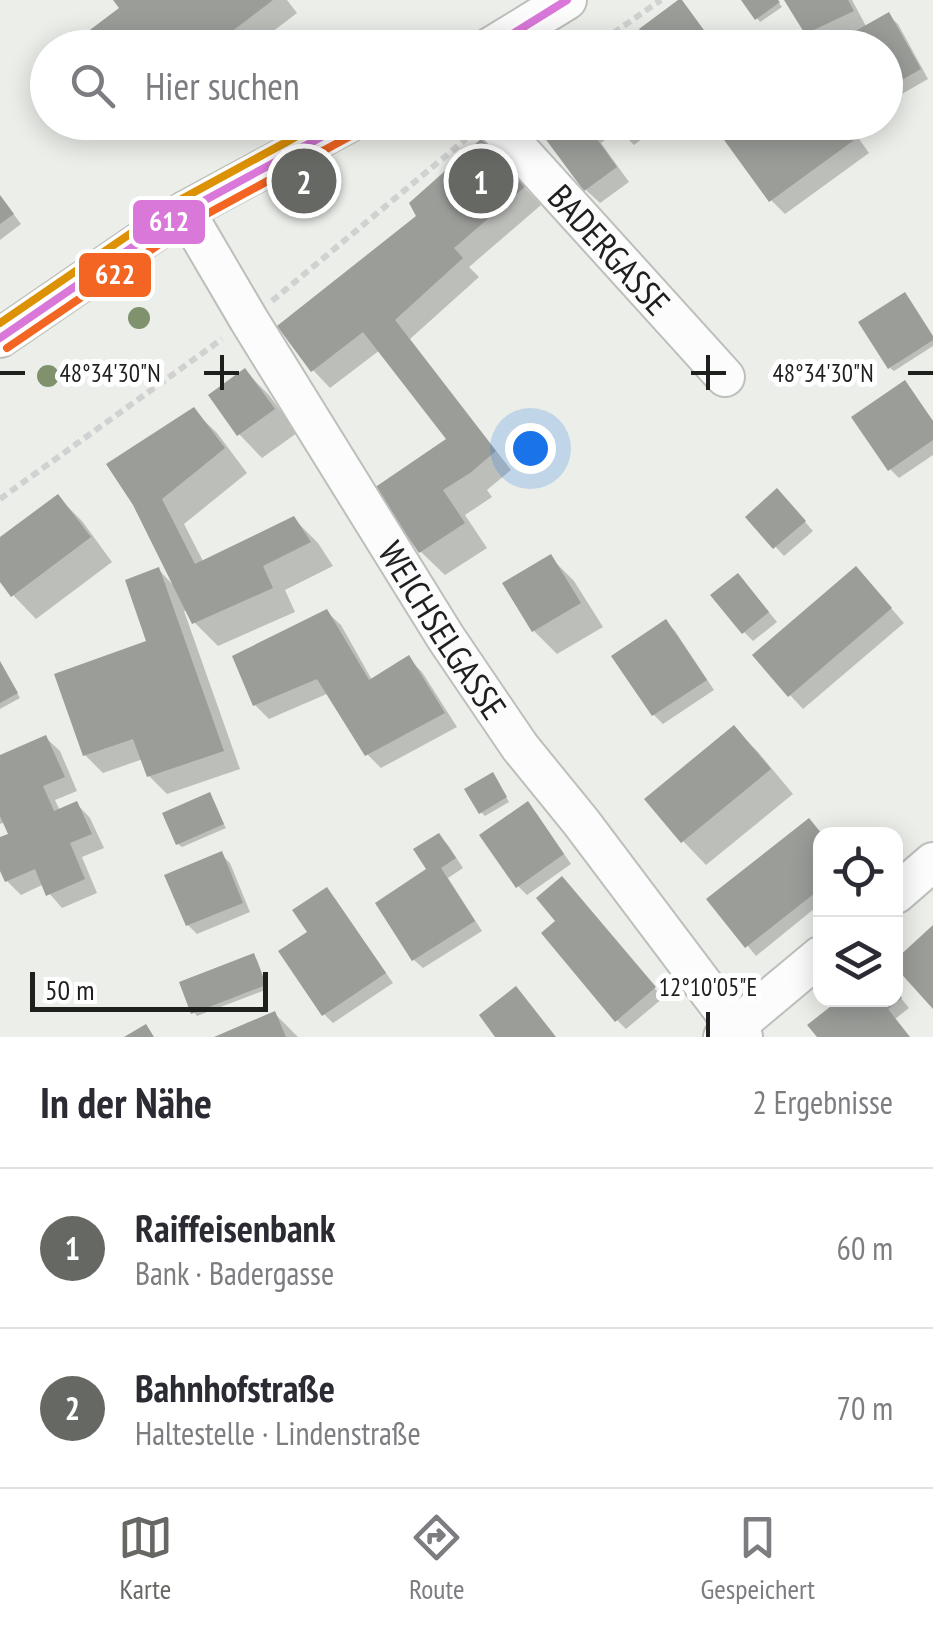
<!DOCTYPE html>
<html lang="de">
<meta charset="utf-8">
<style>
body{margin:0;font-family:"PT Sans Narrow",sans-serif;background:#f2f2f3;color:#2b2b33}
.controls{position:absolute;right:30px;bottom:30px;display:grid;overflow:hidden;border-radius:20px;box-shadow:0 5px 25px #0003}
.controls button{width:90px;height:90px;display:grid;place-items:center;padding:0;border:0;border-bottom:2px solid #e1e1e2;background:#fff;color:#2b2b33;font:50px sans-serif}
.scale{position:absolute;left:30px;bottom:25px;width:238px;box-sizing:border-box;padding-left:10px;border:5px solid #1e201d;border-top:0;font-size:28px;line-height:35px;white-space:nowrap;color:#1e201d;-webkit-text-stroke:8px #fff;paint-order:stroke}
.you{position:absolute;left:530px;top:448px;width:35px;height:35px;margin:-25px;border:8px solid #fff;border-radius:50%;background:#1a73e8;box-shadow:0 0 0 15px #1a73e833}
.badge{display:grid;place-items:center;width:65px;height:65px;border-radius:50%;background:#666864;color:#fff;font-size:32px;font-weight:700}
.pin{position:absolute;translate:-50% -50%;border:5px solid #fff;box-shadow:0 2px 10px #0006}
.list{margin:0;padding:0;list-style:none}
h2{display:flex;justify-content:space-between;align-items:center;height:130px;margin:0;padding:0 40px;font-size:42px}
h2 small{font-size:32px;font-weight:400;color:#7c7c81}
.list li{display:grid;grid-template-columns:65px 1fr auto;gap:30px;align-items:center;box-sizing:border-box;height:160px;padding:0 40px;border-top:2px solid #e1e1e2}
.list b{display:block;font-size:38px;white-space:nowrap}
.list p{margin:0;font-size:32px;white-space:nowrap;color:#7c7c81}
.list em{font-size:32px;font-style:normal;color:#7c7c81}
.icon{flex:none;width:55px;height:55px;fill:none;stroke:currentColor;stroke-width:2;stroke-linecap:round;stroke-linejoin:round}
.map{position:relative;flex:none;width:933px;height:1037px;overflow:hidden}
.search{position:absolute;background:#fff;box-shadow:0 5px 25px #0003;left:30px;right:30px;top:30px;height:110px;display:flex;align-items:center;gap:25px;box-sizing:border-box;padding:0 35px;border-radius:55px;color:#7c7c81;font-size:38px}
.sheet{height:450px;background:#fff}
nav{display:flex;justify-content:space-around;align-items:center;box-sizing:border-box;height:140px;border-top:2px solid #e1e1e2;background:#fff;font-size:28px;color:#7c7c81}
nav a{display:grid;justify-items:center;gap:5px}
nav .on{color:#666864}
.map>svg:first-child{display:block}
</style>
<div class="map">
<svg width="933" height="1037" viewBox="0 0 933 1037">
<rect width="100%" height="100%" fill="#ebeee9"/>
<path fill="#0003" d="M117 0H287L297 13 251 48H71L123 8Z
M744 0H777L782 7 760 22Z
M787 0H852L867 28 889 16 898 24 928 79 886 103V48L848 38 847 34 821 46 807 32Z
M117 122H152L132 138Z
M537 122H664L634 145 619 130 601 143 629 182 600 203 586 190Z
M714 122H847L869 153 785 214 771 200Z
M499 160 541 205 469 267 479 277 410 339 511 470 487 490 492 497 465 515 487 548 445 575 421 552 378 488 449 440 380 350 330 388 313 370Z
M0 196 21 224 0 240Z
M933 337V346L894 371 890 368Z
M245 371 269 395 297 433 262 458 239 434Z
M905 383 933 421V455L899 478 890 469Z
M193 410 217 433 247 473 184 524 204 563 294 519 318 543 333 566 285 590 295 612 218 646 194 622 188 610 184 611 240 769 167 794 149 776 143 759 103 773 85 755 149 643 159 570 176 588 136 503Z
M58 497 82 521 112 562 36 619 13 595 0 578V540Z
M786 500 813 531 784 556 748 517Z
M550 557 574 581 603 627 557 654 534 631Z
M869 583 904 623 803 709 790 695Z
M747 585 777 622 753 641 744 632Z
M327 612 341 625 372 680 408 658 422 672 457 727 381 768 367 754 329 693 269 719 255 705Z
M666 622 675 631 714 690 663 724 654 715 615 657Z
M0 662 20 698 0 709Z
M734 728 758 752 793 794 706 865 683 841Z
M46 738 60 751 77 791 55 800 60 811 77 804 90 818 104 848 82 857 97 893 62 908 42 885 21 895 7 881 0 865V840L11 835 5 822 0 824V758Z
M496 779 509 802 485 816 481 812Z
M209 795 226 828 182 847 178 844Z
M536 813 571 864 527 895 518 886Z
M809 821 822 834 820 904 756 956 709 899Z
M439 836 448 845 463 868 448 878 482 931 423 968 414 960 430 870Z
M221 854 230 863 250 912 197 934 188 925Z
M326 890 335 899 393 983 333 1023 324 1014 310 932Z
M590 912 663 998 626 1029 617 1020 559 921Z
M253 956 257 960 268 989 197 1016 194 1012Z
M896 992 909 1008 895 1019 820 1037 896 999Z
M275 1014 298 1037H220Z"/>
<path fill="#9b9d99" d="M113 0H273L210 48H66L119 8Z
M678 0H682L717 48H652L639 29Z
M741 0H778L780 2 755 20Z
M784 0H848L854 11 805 34Z
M889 12 921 69 886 89V48H839L836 42Z
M533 122H597L589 128 617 167 584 191Z
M611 122H632L619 133Z
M711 122H846L857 138 769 202Z
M481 139 526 186 454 248 463 258 395 320 496 451 470 473 443 490 465 523 419 553 374 488 446 439 363 332 311 372 277 326 416 216 409 203Z
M0 195 14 214 0 224Z
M905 292 933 336V340L888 369 858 322Z
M245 368 275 409 237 436 208 395Z
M905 380 933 421V440L888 471 851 417Z
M194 407 225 448 162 499 195 564 294 516 311 542 263 566 273 588 192 624 133 505 106 464Z
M777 488 806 521 773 549 745 517Z
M58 494 91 537 11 597 0 582V537Z
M551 554 581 603 532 632 502 583Z
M856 566 892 608 788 697 752 655Z
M159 567 224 751 147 777 133 739 83 756 54 674 146 641 125 580Z
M738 573 769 612 742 634 710 595Z
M327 609 369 680 409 655 445 713 365 756 317 679 253 706 232 656Z
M666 619 707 680 652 716 611 656Z
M0 661 18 693 0 703Z
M734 725 771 769 681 843 644 799Z
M46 735 65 777 43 786 54 811 77 801 92 834 70 843 85 879 46 896 35 869 5 882 0 871V837L8 834 0 816V755Z
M493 772 507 797 479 814 464 789Z
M210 792 224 824 176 845 162 813Z
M528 801 564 854 516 888 479 835Z
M809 818 822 834H820V889L745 948 706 899Z
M439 833 456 858 441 868 475 921 412 961 375 903 426 869 413 849Z
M222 851 243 903 186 926 164 875Z
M562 876 656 987 615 1022 541 933 555 921 536 898Z
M327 887 386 973 322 1016 278 951 307 932 292 910Z
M933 925V1009L896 968V959Z
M254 953 266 985 191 1014 179 982Z
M516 986 556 1037H495L479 1015Z
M896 990 902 998 888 1009 910 1037H817L807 1025 840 999H896Z
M275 1011 286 1037H214Z
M146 1024 154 1037H124Z"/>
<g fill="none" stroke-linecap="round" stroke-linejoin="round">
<defs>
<g id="minor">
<path d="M489 48 567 0"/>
<path id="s1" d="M494 122 725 377"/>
<path id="s2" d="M185 211 249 320 446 638 520 747 581 822 743 1037"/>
<path d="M0 338 185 211 350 122"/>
<path d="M896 894 933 862"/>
<path d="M723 1037 820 956"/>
</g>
</defs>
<use href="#minor" stroke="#bcbfba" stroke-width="42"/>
<path stroke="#d0d1d0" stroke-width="6" stroke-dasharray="8 5" stroke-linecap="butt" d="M592 48 661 0
M272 301 466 139
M0 499 222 339"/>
<use href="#minor" stroke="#fcfcfc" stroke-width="38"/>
<defs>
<path id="bus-1" d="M490 48 567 0
M0 338 185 211 349 122"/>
<path id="bus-2" d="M7 348 192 222 356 133"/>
<path id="bus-3" d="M0 323 178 201 323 122"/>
</defs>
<use href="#bus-1" stroke="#fff" stroke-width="15"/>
<use href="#bus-2" stroke="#fff" stroke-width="15"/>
<use href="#bus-3" stroke="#fff" stroke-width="15"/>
<use href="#bus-1" stroke="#d978d9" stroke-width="8"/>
<use href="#bus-2" stroke="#f26522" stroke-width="8"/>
<use href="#bus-3" stroke="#dd9104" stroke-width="8"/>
</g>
<g fill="#80916e">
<circle cx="139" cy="318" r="11"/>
<circle cx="48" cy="376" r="11"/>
</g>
<path fill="none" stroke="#1e201d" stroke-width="4" d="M222 355V390M708 355V390M0 373H25M204 373H239M691 373H726M908 373H933M708 1012V1037"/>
<g text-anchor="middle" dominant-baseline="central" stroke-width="10" stroke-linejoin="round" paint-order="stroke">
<g font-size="35" fill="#1e201d" stroke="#fff">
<text stroke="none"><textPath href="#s1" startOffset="172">BADERGASSE</textPath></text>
<text stroke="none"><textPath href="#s2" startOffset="492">WEICHSELGASSE</textPath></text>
</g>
</g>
<g font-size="25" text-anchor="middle" fill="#1e201d" stroke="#fff" stroke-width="10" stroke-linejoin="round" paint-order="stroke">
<text x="110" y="382">48°34'30"N</text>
<text x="823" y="382">48°34'30"N</text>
<text x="708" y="996">12°10'05"E</text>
</g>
<g stroke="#fff" stroke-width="4">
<rect x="131" y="198" width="76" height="48" rx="10" fill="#d978d9"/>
<rect x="77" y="251" width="76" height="48" rx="10" fill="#f26522"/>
</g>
<g font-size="28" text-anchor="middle" font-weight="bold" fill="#fff">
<text x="169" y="231">612</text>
<text x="115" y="284">622</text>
</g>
</svg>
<div class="controls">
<button><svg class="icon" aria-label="locate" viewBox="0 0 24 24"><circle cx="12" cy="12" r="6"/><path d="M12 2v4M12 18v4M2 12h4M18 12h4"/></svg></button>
<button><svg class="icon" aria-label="layers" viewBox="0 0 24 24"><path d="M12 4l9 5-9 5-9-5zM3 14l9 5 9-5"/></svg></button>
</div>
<div class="scale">50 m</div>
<div class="you"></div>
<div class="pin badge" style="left:481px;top:181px">1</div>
<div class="pin badge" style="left:304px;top:181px">2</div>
<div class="search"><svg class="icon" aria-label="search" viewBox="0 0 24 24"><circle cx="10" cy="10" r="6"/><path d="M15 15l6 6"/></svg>Hier suchen</div>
</div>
<section class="sheet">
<h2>In der Nähe<small>2 Ergebnisse</small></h2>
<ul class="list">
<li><span class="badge">1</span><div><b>Raiffeisenbank</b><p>Bank · Badergasse</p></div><em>60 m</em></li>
<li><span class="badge">2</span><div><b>Bahnhofstraße</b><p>Haltestelle · Lindenstraße</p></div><em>70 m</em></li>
</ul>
</section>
<nav>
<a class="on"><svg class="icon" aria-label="map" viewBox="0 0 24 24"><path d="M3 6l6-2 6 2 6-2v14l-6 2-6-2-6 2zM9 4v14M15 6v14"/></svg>Karte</a>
<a><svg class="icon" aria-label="directions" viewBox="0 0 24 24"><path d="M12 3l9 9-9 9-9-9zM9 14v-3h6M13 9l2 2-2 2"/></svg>Route</a>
<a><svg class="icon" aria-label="saved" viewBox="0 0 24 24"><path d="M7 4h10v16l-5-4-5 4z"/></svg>Gespeichert</a>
</nav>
